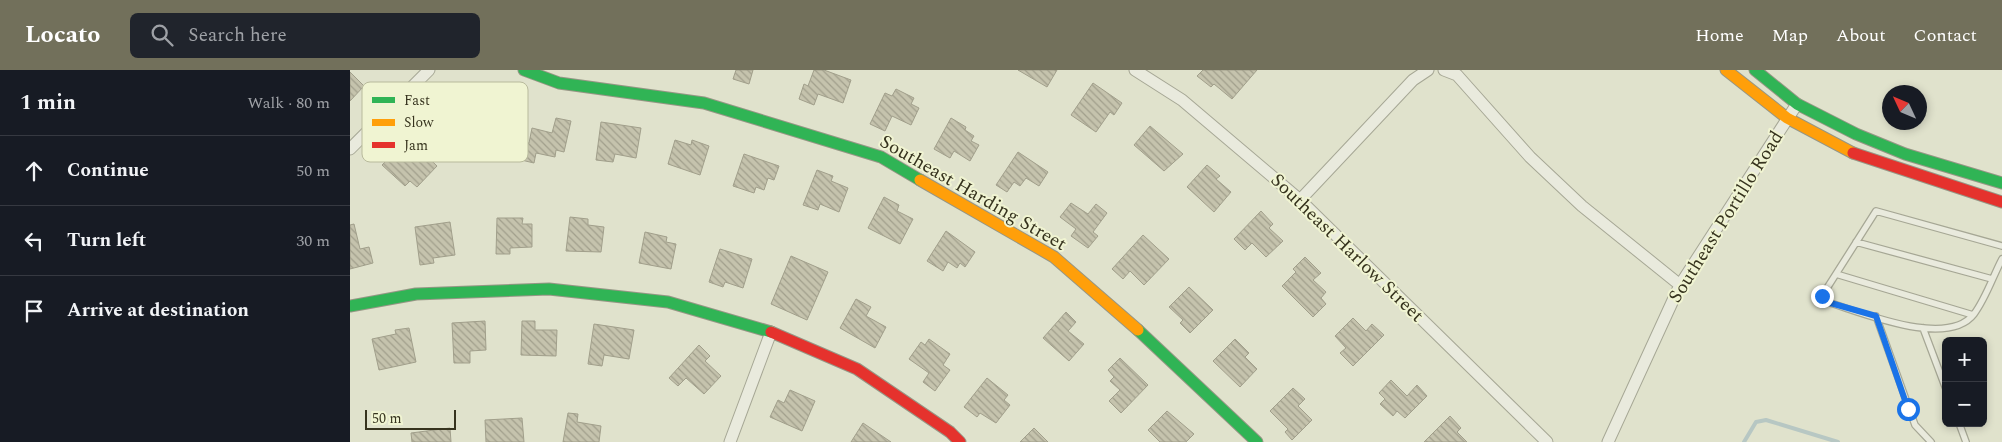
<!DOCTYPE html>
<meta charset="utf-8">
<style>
body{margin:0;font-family:Spectral,serif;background:#20242c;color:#f1f3f6}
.controls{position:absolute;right:15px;bottom:15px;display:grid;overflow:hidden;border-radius:8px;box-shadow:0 2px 8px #0003}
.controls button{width:45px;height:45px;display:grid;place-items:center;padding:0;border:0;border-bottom:1px solid #363941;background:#171b24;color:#f1f3f6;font:25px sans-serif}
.compass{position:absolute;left:1532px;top:15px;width:45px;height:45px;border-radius:50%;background:#171b24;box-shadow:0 2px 8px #0003;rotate:314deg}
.scale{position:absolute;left:15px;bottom:12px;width:91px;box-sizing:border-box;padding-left:5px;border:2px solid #36331e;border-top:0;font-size:14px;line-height:18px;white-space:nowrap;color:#36331e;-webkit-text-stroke:4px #f0f4d2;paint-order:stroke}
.stop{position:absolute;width:15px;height:15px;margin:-11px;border:4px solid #1a73e8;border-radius:50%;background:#fff}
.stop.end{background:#1a73e8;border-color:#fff;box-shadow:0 1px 5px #0008}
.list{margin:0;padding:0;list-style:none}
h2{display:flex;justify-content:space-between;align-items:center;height:65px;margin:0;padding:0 20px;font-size:21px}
h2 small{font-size:16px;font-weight:400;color:#9ea1a6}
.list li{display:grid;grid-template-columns:32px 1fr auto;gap:15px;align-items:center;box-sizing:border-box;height:70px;padding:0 20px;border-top:1px solid #363941}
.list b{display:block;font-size:19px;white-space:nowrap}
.list em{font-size:16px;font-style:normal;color:#9ea1a6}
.icon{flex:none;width:28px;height:28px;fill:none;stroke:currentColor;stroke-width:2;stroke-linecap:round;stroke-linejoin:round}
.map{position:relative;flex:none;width:1652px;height:372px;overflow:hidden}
header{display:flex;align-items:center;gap:30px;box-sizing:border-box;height:70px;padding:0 25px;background:#72705b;color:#fff}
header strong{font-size:24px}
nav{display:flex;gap:28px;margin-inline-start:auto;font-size:18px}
.search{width:350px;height:45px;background:#20242c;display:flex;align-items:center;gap:12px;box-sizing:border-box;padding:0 18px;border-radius:8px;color:#9ea1a6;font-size:19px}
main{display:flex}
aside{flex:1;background:#171b24}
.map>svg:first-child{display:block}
</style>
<header>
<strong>Locato</strong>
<div class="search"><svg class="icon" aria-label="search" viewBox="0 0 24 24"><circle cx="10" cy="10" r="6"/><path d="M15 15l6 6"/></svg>Search here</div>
<nav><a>Home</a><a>Map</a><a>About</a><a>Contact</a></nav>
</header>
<main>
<aside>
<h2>1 min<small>Walk · 80 m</small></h2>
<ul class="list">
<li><svg class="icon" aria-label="ahead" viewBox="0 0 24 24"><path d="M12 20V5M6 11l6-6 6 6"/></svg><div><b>Continue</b></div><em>50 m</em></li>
<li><svg class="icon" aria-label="left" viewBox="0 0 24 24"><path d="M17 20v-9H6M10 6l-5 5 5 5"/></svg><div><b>Turn left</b></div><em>30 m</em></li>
<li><svg class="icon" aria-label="arrive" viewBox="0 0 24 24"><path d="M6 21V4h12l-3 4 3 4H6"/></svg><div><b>Arrive at destination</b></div></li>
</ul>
</aside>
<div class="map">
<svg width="1652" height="372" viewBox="0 0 1652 372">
<defs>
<pattern id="building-back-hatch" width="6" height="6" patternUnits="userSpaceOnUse" patternTransform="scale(1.25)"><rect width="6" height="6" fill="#c5c3ad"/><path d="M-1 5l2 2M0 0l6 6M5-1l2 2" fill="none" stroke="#a19f8c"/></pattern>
</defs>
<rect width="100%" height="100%" fill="#e0e2cc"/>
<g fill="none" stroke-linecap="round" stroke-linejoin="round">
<path stroke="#b7c7c3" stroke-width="4" d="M1394 372 1406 352 1416 350 1488 372"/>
</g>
<path fill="url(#building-back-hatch)" stroke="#a19f8b" d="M386 0H403L399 14 383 9Z
M464 0H474L501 10 493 33 468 24 464 35 449 29 454 14 458 16Z
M668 0H707L697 17Z
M853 0H907L882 29 864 14 861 17 847 6Z
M0 2 14 16 0 31Z
M743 13 772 33 764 45 760 42 746 62 721 45Z
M546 19 564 28 561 34 569 38 561 55 542 46 535 61 520 54 535 23 542 26Z
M206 48 221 51 214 82 206 80 205 87 186 83 184 93 167 89 171 71 179 73 182 58 202 63Z
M601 48 616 57 615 60 624 66 621 71 629 75 620 91 604 81 600 88 584 79Z
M251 52 291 58 286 88 265 84 263 92 246 90Z
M800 56 833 84 814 101 784 75Z
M325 70 341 75 342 70 359 76 350 105 318 94Z
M64 74 87 96 67 117 60 111 55 116 32 95 43 84 49 89Z
M668 82 698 102 689 116 676 108 670 116 664 112 657 122 646 115Z
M394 84 429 96 424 110 418 108 414 120 406 117 404 123 383 116Z
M857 95 870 106 866 109 881 122 864 142 837 117Z
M467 100 483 106 481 111 498 118 489 142 470 134 468 140 453 135Z
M534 127 549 135 547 141 563 149 550 174 518 158Z
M721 133 738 144 746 134 757 143 743 162 748 166 738 178 721 166 726 159 710 147Z
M911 141 923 154 919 158 933 171 916 187 902 173 895 180 884 169Z
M220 147 238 149V155L254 157 251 182 216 181Z
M147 148H173L172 154H182V177L160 178V184H146Z
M100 152 105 185 83 188 84 193 70 195 65 157Z
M4 154 10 179 19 177 23 193 0 199V155Z
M596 161 625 182 615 197 610 193 607 198 598 192 593 201 577 191Z
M295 162 317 167 316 172 326 174 321 199 289 193Z
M793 165 819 189 794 215 780 201 773 209 762 199Z
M370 179 402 189 393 218 375 212 373 217 359 212Z
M441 186 478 202 457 250 421 234Z
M955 187 971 203 963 210 976 222 971 228 976 234 963 247 932 216 946 202 943 199Z
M839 217 863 240 840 263 830 253 833 250 819 237Z
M506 229 521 237 516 246 536 257 525 278 490 258Z
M716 242 726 252 718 261 734 274 719 291 693 268Z
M1003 248 1016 261 1022 254 1034 265 1003 296 990 283 996 278 985 266Z
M135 251 136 280 120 281V293H104L102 253Z
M172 251H185V260H207L206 286 171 285Z
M244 254 284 260 279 289 254 285 252 296 238 294Z
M59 258 66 292 29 300 22 269 46 264 45 260Z
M579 269 600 284 593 295 600 300 585 321 573 312 579 303 559 289 571 272 575 275Z
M885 269 899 283 895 287 907 299 890 317 863 291Z
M349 275 360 286 355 291 371 306 354 324 336 308 328 316 319 308Z
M770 288 798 315 771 343 759 331 770 320 760 311 764 307 758 300Z
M637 308 658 325 654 330 660 335 646 353 630 343 627 347 614 337Z
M1041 310 1057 326 1067 315 1077 326 1055 348 1047 341 1043 346 1030 334 1035 329 1029 323Z
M943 318 955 329 948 336 962 350 942 370 935 362 938 359 920 341Z
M440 320 465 331 452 361 420 347 428 330 434 333Z
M817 341 844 364 836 372H810L798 360Z
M218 343 228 344 227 352 251 356 249 372H213Z
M1100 346 1111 358 1107 362 1117 372H1074Z
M172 348 174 372H136L135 350Z
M513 353 541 372H501Z
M100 358 101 372H62L61 363Z
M684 358 698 372H670Z"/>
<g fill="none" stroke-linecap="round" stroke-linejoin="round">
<defs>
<path id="lane" d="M1506 172 1642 209
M1652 176 1526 141 1472 226 1477 232C1511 242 1597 279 1624 244 1636 228 1643 206 1652 189
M1486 204 1623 245
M1526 246 1565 355 1581 372
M1573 258 1596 319
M1609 353 1616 372"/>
<path id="street" d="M785 0 832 30 950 130 1197 372
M1094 0 1107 5 1180 87 1232 136 1330 215
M0 79 79 0
M950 130 1063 10 1078 0
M380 372 421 262
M1258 372 1330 215 1447 34"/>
<path id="fast" d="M174 0 209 13 354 33 531 87 570 110
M1405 0 1447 34 1506 64 1555 84 1652 113
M0 236 66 224 199 219 318 232 421 262
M788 260 907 372"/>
<path id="slow" d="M1376 0 1437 48 1503 83
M570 110 704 187 788 260"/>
<path id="jam" d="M1503 83 1652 132
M421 262 507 299 600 362 610 372"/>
</defs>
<use href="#lane" stroke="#a6a795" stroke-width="8"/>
<use href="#street" stroke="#a6a795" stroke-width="13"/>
<use href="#fast" stroke="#969685" stroke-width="13"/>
<use href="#slow" stroke="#969685" stroke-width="13"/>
<use href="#jam" stroke="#969685" stroke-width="13"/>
<use href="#lane" stroke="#e9eadd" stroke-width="5.5"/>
<use href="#street" stroke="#e9eadd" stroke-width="11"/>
<use href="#fast" stroke="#30b455" stroke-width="11"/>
<use href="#slow" stroke="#ff9f0a" stroke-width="11"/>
<use href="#jam" stroke="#e5322d" stroke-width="11"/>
</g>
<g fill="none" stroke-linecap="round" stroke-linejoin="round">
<path stroke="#1a73e8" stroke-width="6" d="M1472 226 1477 232 1526 246 1558 339"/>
</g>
<g text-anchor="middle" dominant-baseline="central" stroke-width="4" stroke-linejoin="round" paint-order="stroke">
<g font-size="19" fill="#36331e" stroke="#f0f4d2">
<text transform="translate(623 123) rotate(30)">Southeast Harding Street</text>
<text transform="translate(1376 147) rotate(-58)">Southeast Portillo Road</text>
<text transform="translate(997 178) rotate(44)">Southeast Harlow Street</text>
</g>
</g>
<rect x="12" y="12" width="166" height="80" rx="8" fill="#f0f4d2" stroke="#b8ba9c" stroke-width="1"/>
<rect x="22" y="27" width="23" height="6" fill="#30b455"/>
<rect x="22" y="49" width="23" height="7" fill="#ff9f0a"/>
<rect x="22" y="72" width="23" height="6" fill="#e5322d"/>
<g font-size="14" fill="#36331e">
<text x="54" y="35">Fast</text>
<text x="54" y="57">Slow</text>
<text x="54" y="80">Jam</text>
</g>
</svg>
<div class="controls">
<button>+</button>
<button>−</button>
</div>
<svg class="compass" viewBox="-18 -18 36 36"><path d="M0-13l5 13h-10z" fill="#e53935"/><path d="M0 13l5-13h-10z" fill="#9ea1a6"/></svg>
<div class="scale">50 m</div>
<div class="stop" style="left:1558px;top:339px"></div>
<div class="stop end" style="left:1472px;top:226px"></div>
</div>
</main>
